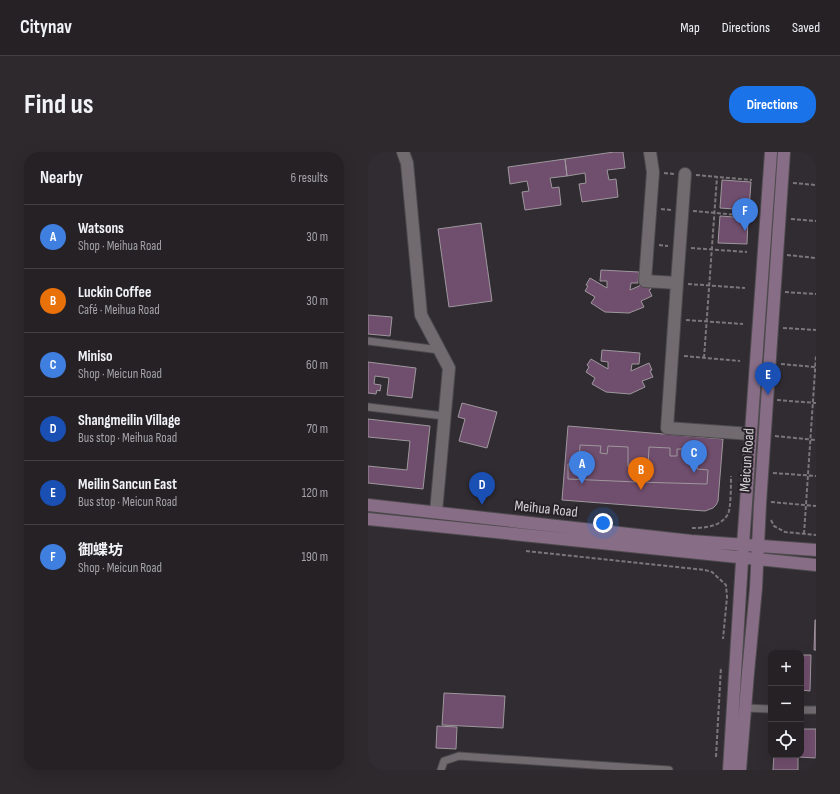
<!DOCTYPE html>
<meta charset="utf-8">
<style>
body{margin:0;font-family:"Sofia Sans Condensed","Noto Sans SC",sans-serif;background:#2d292d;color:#f1f3f6}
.controls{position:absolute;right:12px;bottom:12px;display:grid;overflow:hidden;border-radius:8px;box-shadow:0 4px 16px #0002}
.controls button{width:36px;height:36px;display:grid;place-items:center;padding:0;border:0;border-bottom:1px solid #423e42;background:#252125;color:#f1f3f6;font:20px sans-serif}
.you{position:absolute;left:235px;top:371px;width:14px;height:14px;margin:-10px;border:3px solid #fff;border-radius:50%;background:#1a73e8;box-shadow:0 0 0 6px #1a73e833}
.badge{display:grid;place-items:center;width:26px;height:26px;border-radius:50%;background:#1a73e8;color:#fff;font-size:13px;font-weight:700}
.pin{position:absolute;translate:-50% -33px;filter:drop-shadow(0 1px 2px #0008)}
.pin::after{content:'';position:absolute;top:21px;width:14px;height:12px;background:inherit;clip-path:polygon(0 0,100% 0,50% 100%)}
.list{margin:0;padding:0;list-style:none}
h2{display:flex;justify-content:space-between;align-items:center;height:52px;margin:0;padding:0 16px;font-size:17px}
h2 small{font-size:13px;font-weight:400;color:#a3a3a7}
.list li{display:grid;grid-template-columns:26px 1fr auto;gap:12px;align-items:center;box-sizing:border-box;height:64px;padding:0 16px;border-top:1px solid #423e42}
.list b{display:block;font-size:15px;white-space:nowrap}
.list p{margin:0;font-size:13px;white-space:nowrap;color:#a3a3a7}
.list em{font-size:13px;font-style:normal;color:#a3a3a7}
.icon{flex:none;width:22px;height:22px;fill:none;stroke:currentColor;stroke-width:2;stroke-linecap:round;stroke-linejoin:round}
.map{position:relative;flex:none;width:448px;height:618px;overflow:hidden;border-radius:16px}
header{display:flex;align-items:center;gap:24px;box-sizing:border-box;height:56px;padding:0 20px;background:#252125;border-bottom:1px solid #423e42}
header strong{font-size:19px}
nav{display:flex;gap:22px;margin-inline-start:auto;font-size:14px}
.intro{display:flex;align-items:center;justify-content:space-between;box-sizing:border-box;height:96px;padding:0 24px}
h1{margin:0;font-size:28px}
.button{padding:10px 18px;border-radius:16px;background:#1a73e8;color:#fff;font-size:14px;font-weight:700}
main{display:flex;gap:24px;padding:0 24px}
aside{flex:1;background:#252125;border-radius:16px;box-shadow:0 4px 16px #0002}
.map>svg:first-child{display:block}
</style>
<header>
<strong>Citynav</strong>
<nav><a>Map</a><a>Directions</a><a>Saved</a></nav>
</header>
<div class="intro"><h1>Find us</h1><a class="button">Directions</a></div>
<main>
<aside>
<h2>Nearby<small>6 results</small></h2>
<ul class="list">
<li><span class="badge" style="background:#3f7fe0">A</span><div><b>Watsons</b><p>Shop · Meihua Road</p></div><em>30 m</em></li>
<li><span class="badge" style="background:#e8710a">B</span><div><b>Luckin Coffee</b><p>Café · Meihua Road</p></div><em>30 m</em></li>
<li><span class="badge" style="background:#3f7fe0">C</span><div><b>Miniso</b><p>Shop · Meicun Road</p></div><em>60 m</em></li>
<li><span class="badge" style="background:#1a4fb4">D</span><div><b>Shangmeilin Village</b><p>Bus stop · Meihua Road</p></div><em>70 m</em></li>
<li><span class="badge" style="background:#1a4fb4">E</span><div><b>Meilin Sancun East</b><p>Bus stop · Meicun Road</p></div><em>120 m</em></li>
<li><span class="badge" style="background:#3f7fe0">F</span><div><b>御蝶坊</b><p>Shop · Meicun Road</p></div><em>190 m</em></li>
</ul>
</aside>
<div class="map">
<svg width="448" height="618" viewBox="0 0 448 618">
<rect width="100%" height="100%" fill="#312c31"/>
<path fill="#704e6d" stroke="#9e989d" d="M246 0H255L257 16 239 18 241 28 248 27 250 45 214 50 211 32 218 31 217 21 199 24 197 7Z
M197 7 199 24 182 26 184 36 191 35 193 53 157 58 154 40 161 39 159 29 142 32 140 15Z
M354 28 383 30 381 58 352 56Z
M352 64 380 66 379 92 350 91Z
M113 71 124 149 81 155 70 77Z
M233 118 271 120 270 131H263L262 138 280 130 283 137 281 138 284 144 273 149 276 155 261 161 237 160 223 151 227 145 217 139 220 134 218 133 222 126 239 136V129H232Z
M0 163 24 165 22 184 0 182Z
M234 198 272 201 271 212H264L263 219 281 211 284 218 282 219 285 225 274 229 277 235 262 242 238 240 224 232 227 226 218 220 221 215 219 213 223 207 240 217V210L233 209Z
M0 210 48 216 44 246 19 243 21 226 7 224 6 232 13 233 12 239 9 238 8 242 0 241Z
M94 251 129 260 119 296 91 289 97 267 90 265Z
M0 267 62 274 55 337 0 331V314L39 318 42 289 0 285Z
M200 274 355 287 350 349 348 353 345 356 337 359 194 348Z
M212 293 233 294 232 301 239 302 240 294 260 295V314L270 315 269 330 200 327V312H211Z
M281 295 302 296V304H309V297H330L329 317 340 318 339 332 269 330 270 315H280Z
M447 468H448V498H446Z
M433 503H443L442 539 433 538Z
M76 541 137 544 135 576 74 573Z
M69 574 89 575 88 597 68 596Z
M433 577H448V606L430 605V618H405L406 603H433Z"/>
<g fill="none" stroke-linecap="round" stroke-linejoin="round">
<defs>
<path id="lane" d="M0 189 72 198
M0 255 76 264
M378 556 403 557
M433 558H448
M73 618 76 609 91 604 301 618"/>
<path id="street" d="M35 0 39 11 53 163 81 216 68 360
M282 0 285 20 277 129 309 131 299 276 383 282
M309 131 317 22"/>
<path id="secondary" d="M0 353 323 389 448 398
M0 367 448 413
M361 618 375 393 403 0
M372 618 380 521 388 436 392 352 416 0"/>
</defs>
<use href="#lane" stroke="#4d4a4d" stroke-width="9"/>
<use href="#street" stroke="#4d4a4d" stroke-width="14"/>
<use href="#secondary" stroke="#4d4a4d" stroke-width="14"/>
<path stroke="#7a767a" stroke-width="2" stroke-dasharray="4 2" stroke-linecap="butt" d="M296 21 306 22
M328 23 384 28
M425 31 448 33
M293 57 303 58
M325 59 382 64
M423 67 448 69
M291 93 300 94
M323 96 379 100
M419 103 448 106
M320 132 377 136
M417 140 448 142
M318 168 375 172
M415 176 448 178
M316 204 372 209
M336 206 349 25
M413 212 447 215
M409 248 448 251
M407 284 448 288
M405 321 448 324
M403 350 448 354
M403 368 406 374 417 380 448 383
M324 376C336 376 353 375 360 362 363 356 363 332 363 324
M436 382 448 204
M158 399 337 418 344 420 358 433 359 445 355 487
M348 605 353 515"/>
<use href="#lane" stroke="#716b70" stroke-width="7"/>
<use href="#street" stroke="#716b70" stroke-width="12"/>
<use href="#secondary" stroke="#886d86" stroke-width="12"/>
</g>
<g text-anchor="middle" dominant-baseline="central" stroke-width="4" stroke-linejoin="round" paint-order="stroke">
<g font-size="15" fill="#d4d1d4" stroke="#272227">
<text transform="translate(379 308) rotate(-86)">Meicun Road</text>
<text transform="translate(178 357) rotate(6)">Meihua Road</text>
</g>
</g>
</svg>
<div class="controls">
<button>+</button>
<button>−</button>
<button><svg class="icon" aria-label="locate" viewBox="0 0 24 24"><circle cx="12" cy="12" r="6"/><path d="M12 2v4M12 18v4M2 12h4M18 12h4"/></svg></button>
</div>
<div class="you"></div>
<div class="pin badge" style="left:214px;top:332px;background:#3f7fe0">A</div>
<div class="pin badge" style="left:273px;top:338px;background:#e8710a">B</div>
<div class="pin badge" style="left:326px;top:321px;background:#3f7fe0">C</div>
<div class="pin badge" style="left:114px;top:353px;background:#1a4fb4">D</div>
<div class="pin badge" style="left:400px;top:243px;background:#1a4fb4">E</div>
<div class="pin badge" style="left:377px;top:79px;background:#3f7fe0">F</div>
</div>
</main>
